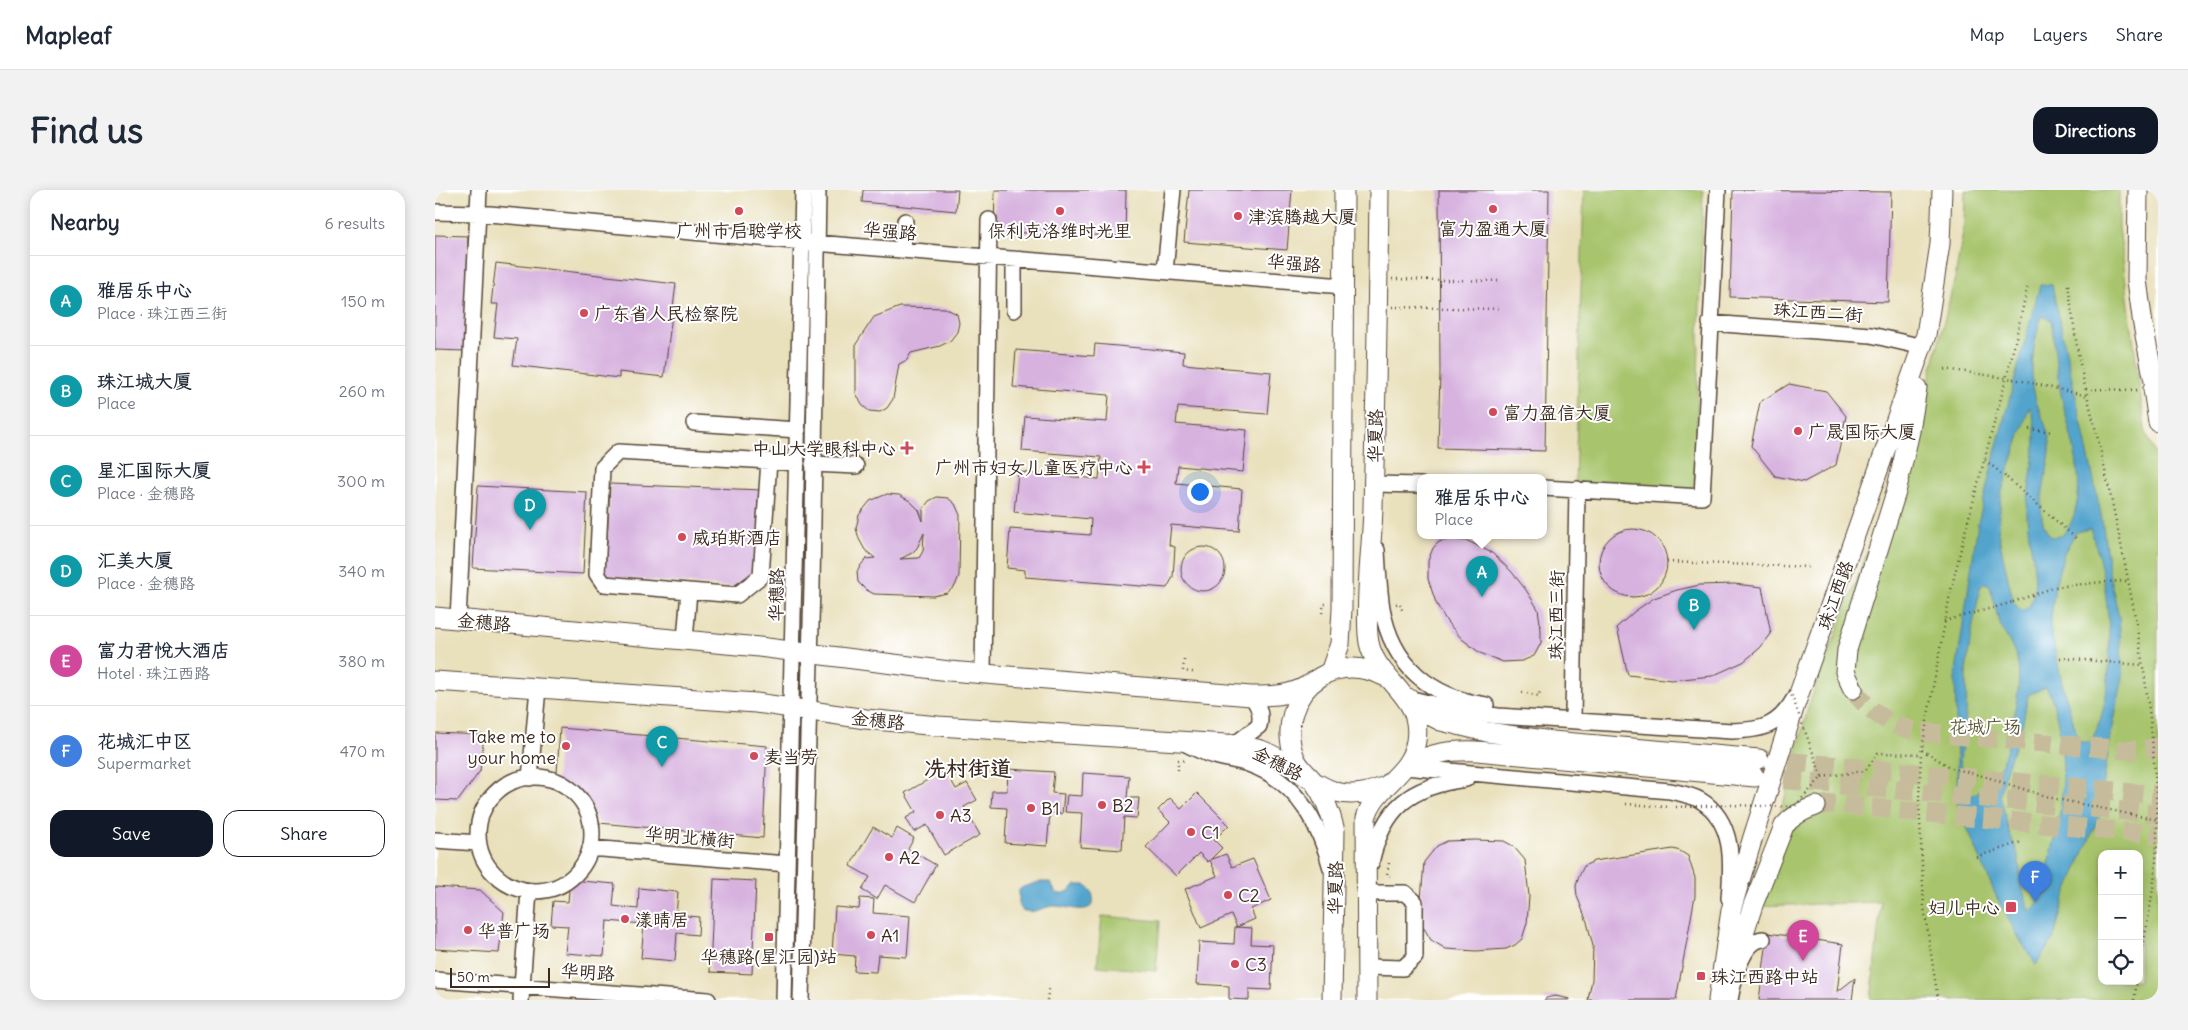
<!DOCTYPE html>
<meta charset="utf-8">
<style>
body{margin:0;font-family:Delius,"LXGW WenKai TC",sans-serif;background:#f2f2f3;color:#1f2937}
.controls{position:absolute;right:15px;bottom:15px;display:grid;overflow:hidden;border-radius:10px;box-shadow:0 2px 12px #0003}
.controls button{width:45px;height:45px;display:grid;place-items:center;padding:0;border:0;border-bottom:1px solid #e0e1e3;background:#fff;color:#1f2937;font:25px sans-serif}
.scale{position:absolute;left:15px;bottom:12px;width:100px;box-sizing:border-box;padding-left:5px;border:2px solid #3b2a1e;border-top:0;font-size:14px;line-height:18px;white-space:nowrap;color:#3b2a1e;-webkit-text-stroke:4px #fff;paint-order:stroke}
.you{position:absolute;left:764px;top:301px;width:18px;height:18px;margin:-12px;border:4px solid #fff;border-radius:50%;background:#1a73e8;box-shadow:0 0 0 8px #1a73e833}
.badge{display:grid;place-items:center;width:32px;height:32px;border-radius:50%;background:#111827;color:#fff;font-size:16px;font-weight:700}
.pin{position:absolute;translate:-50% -41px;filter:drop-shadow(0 1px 2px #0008)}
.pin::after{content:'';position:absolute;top:26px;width:18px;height:15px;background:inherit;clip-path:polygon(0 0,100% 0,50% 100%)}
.popup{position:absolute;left:982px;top:284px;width:130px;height:65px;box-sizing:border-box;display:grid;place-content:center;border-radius:10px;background:#fff;filter:drop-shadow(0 1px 4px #0005);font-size:16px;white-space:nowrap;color:#747a83}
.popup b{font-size:19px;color:#1f2937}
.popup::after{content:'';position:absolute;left:50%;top:100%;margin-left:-10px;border:10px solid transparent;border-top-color:#fff}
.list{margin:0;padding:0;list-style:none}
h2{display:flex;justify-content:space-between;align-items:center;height:65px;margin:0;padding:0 20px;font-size:21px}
h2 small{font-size:16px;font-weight:400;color:#747a83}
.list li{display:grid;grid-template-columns:32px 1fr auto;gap:15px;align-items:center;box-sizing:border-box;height:90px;padding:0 20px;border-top:1px solid #e0e1e3}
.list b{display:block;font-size:19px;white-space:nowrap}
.list p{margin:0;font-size:16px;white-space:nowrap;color:#747a83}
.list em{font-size:16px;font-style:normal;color:#747a83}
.actions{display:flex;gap:10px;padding:15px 20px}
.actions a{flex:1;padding:11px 0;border:1px solid #111827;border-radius:15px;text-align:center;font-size:18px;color:#111827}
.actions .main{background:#111827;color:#fff}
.icon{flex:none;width:28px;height:28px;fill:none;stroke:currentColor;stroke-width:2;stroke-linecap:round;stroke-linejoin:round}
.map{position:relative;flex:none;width:1723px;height:810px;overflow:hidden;border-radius:15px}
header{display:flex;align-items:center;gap:30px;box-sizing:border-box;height:70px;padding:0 25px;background:#fff;border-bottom:1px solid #e0e1e3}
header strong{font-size:24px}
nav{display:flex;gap:28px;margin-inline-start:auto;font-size:18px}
.intro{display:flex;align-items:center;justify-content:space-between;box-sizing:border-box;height:120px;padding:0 30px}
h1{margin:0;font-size:35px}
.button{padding:12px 22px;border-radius:15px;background:#111827;color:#fff;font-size:18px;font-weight:700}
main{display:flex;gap:30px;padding:0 30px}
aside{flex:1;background:#fff;border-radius:15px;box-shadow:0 2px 12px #0003}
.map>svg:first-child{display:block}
</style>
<header>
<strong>Mapleaf</strong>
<nav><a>Map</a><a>Layers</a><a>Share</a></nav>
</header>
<div class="intro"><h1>Find us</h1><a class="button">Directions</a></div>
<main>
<aside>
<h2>Nearby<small>6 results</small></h2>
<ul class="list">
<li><span class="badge" style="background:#0f9aa8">A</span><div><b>雅居乐中心</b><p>Place · 珠江西三街</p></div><em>150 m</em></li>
<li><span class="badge" style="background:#0f9aa8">B</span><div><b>珠江城大厦</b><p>Place</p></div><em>260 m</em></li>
<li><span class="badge" style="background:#0f9aa8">C</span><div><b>星汇国际大厦</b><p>Place · 金穗路</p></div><em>300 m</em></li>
<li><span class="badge" style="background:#0f9aa8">D</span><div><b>汇美大厦</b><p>Place · 金穗路</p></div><em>340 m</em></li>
<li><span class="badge" style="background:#d1479c">E</span><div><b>富力君悦大酒店</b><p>Hotel · 珠江西路</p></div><em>380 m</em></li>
<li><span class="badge" style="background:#3f7fe0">F</span><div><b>花城汇中区</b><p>Supermarket</p></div><em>470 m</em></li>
</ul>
<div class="actions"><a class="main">Save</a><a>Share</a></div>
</aside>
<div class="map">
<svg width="1723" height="810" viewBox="0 0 1723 810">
<rect width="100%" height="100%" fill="#fff"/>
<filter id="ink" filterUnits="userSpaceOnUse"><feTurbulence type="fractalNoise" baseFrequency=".02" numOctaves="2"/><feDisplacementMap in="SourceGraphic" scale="10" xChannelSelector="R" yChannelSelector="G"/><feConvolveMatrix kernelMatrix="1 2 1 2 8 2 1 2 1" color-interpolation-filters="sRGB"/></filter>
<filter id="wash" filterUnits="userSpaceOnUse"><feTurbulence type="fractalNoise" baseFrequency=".0096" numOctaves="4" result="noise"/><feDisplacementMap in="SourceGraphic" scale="20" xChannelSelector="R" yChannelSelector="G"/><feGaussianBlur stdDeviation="1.12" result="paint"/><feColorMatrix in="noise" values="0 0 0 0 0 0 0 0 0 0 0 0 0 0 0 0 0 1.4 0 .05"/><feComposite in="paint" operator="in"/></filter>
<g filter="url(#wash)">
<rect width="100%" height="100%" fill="#e9e0bc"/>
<path fill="#a8c56d" stroke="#727846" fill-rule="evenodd" d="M1149 0H1268L1260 299 1140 296Z
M1530 0H1684V38L1710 240 1723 270V810H1436L1446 712 1322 716 1374 514 1485 225 1520 88 1529 36ZM1667 664H1704V791H1667Z
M667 726 725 731 721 781 662 776Z"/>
<path fill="#52a4cd" stroke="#466776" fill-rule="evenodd" d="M1605 95H1617L1667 329 1675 388 1684 426 1688 487 1673 561 1664 626 1630 707 1618 750 1601 775 1585 750 1561 706 1523 616 1520 489 1543 333 1561 259ZM1607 126 1616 130C1619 153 1621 176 1625 199 1633 243 1655 290 1636 333 1631 342 1626 348 1616 347 1596 327 1613 287 1615 262 1617 241 1602 222 1599 202 1594 179 1599 148 1607 126ZM1594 217C1609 239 1591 297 1592 324 1592 350 1609 399 1592 419L1585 420 1578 411 1563 343 1566 304ZM1655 339C1675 388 1686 506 1655 552H1644L1627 493 1615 437 1620 395 1629 363 1641 342ZM1548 393 1554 394C1559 406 1560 419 1564 431 1568 444 1578 455 1582 469 1589 493 1573 575 1556 594 1551 598 1542 604 1536 604 1517 592 1529 543 1531 524 1532 511 1531 498 1531 485 1533 456 1540 427 1545 398ZM1611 497C1618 508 1620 520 1623 533 1636 598 1621 647 1605 708L1601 718 1595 721 1588 701 1583 665 1574 641 1565 605 1569 586 1588 532 1593 505Z
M604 692H615L621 703C629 705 635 701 640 695H650L656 700C668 731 630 715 618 716 607 717 598 725 587 720L584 715V700L588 697Z"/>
<g id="blocks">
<path fill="#d7b2df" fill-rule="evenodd" d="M428 0H523L521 21 427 12Z
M560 0H691L690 46 559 42Z
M754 0H857L852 60 749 52Z
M1004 0H1114L1110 261 1003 258 1005 183Z
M1298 0 1456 2 1453 112 1295 107Z
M0 45 33 46 30 161 0 160Z
M61 73 241 94 229 187 184 182V188L78 175 82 149 59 147 63 114H56Z
M465 117 510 118 522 124 524 133 522 142 515 151 505 156 476 163 472 170 464 174 458 209 452 218 445 222 434 221 427 215 421 203V154L439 127Z
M660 154 749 162 748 174 836 182 832 224 743 217 741 234 812 240 808 282 743 276 741 293 807 299 804 341 736 335 734 355 740 357 738 387 732 398 590 387V380L572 378 575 339 655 345 656 329 579 322 583 282 664 289 666 267 587 261 590 226 672 232 674 205 578 197 581 160 659 166Z
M1354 194 1391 201 1411 226 1401 275 1369 292 1340 286 1316 256 1325 212Z
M175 294 327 300 319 382 297 397 170 387Z
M43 296 152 302 148 384 38 378Z
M452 304 464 305 475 311 484 320 488 331V319L494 311 502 307 513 308 520 314 525 325 524 386 520 396 512 403 498 406 439 404 430 399 423 392 422 382 426 375 431 369 440 368 430 360 424 349 421 338 424 325 435 311ZM489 343 488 361 484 368 465 369 477 363 482 358Z
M1164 373a34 34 0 1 1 68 0a34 34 0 1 1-68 0Z
M1016 349 1033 351 1057 363 1076 381 1091 400 1103 419 1106 440V453L1099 466 1087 471 1068 472 1045 463 1027 449 1012 432 1001 413 993 389V371L998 358 1004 352Z
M746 379a22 22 0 1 1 44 0a22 22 0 1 1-44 0Z
M1299 394 1327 397 1336 444 1325 458 1308 472 1277 486 1237 490 1193 485 1182 437 1200 421 1219 408 1242 400 1265 395Z
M125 538 332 556 328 648 164 633 152 613 121 598Z
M0 543 49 545 45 581 23 611 0 610Z
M573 579 619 582 617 603 629 604 627 624 615 623 612 656 570 653 572 618 556 617 557 601H572Z
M510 580 521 599 532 593 542 610 529 617 545 645 509 665 492 635 479 642 471 628 481 622 470 603Z
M648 583 694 586 692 608H704L702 628 689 627 687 660 645 657 647 623 630 622 632 605 647 606Z
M762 603 794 635 779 650 787 658 773 672 764 663 741 686 711 657 735 632 723 620 735 608 746 619Z
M438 637 457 648 462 638 479 648 473 659 501 675 480 712 450 695 442 709 427 700 435 687 415 676Z
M1040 650 1069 651 1078 656 1090 670 1094 706 1092 733 1087 749 1080 755 1071 759 1041 761 1011 759 996 750 987 735 986 709 989 672 1002 656 1012 651Z
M1238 659 1245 661 1253 666 1260 688V706L1241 810H1153L1157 790 1158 756 1152 732 1142 706 1141 696 1144 686 1149 676 1159 671Z
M791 664 797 677 818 669 836 710 816 719 820 729 802 737 796 725 766 738 750 699 782 686 775 670Z
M279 689 321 691 317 784 275 782Z
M135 690 180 694 178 716 203 719 204 698 243 702 241 725 264 727 263 745 242 743 240 771 206 768 209 734 172 731 169 766 130 763 133 736 116 735 118 711 133 712Z
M0 697 45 700 69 722 64 763 0 759Z
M425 708 439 709 438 723 475 726 472 767 443 765 441 782 419 781 420 766 397 764 400 717 424 719Z
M800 737 817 738 816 754 838 755 836 800 814 799V810L794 809V796L762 794 764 752 799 754Z
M1333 743 1408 754 1402 802 1420 788 1417 810H1324Z
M1120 806 1135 809V810H1109L1111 808Z"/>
</g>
</g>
<g filter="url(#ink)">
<use href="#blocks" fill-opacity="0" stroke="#554536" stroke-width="1"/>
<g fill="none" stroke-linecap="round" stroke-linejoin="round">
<path stroke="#c6bc9c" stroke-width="19" stroke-dasharray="19 9" stroke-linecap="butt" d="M1418 499C1433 522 1457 536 1484 542L1690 560H1708L1723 557
M1326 569 1723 605
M1321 587 1723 624
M1381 616 1397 614 1723 645"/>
<defs>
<path id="minor" d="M0 22 43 23 368 52 908 96
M467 60 470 31
M730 81 738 0
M579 120V69
M1275 133 1436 145 1488 157
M259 233 363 240
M183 262 334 271 326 386 302 405 169 394 162 384 167 278Z
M334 271 362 273
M378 274 421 276
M939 294 986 295
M1108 298 1267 307 1283 0
M942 360C943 379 944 399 947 418 957 475 995 507 1051 515
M23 430 44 0
M250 450 254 401
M548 484 554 30
M973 508 1030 522 1063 526 1297 541C1327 540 1343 537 1359 509
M1138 528 1142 299
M793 553 804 551 824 536C827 524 824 515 816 506
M751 554C759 558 767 562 776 565 788 569 801 570 813 574 861 590 884 633 896 678
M970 577 1235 601C1244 603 1256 605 1265 610 1300 631 1297 674 1294 708
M43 644a57 57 0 1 1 114 0a57 57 0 1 1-114 0Z
M95 588 103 498
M0 650 43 653
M155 658 352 674
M936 673C948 617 976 596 1031 589
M932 703H970L980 712V767L968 778 932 777
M0 790 273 810
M86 810 94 701
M349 810 368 0
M366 810 377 396 383 0
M1295 810C1298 792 1307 751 1328 749"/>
<path id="major" d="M1703 0 1702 90 1708 135 1723 212
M1718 199 1723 232
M0 427 324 457 514 481 816 506C837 506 855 506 873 495
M895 482 905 454 907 419 909 0
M0 491 321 513 431 529 503 536 791 554C803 555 815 557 826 560 874 578 891 622 950 596
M1418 499 1410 482 1412 460 1461 302 1475 241 1482 198
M973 508 984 520 1006 531 1052 542 1117 551 1324 569
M970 577C994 563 1015 560 1042 561L1320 587
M1295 786 1318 715 1349 636C1358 625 1368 620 1381 616
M897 810 900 641C896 624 890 607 879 592 873 584 864 578 860 568 848 539 858 504 885 487 906 474 929 476 951 487
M932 810 931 628C940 594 975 587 981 551 989 501 936 491 933 445 930 403 937 359 938 317 941 211 943 106 944 0
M1283 810 1296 720 1318 647 1360 515 1491 145 1505 54 1507 0"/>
</defs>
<use href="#minor" stroke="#554536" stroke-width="18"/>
<use href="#major" stroke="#554536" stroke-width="21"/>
<path stroke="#554536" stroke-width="2.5" stroke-dasharray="1 4" stroke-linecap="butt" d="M957 89 1067 91
M1633 95C1637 121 1640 147 1645 173 1650 200 1658 227 1664 254 1693 382 1723 521 1722 652 1721 695 1711 737 1704 779
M957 117 1067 119
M1510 179 1578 189
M1601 194 1653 206
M1651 199 1703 200
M1594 239 1618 242
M1572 288 1643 350
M1232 372 1376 377
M1578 412 1620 397 1668 392 1693 391
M961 414 965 413 968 423
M887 423 889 414H892
M1509 431 1561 417
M1625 468 1708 475
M749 470 748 481 758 482
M1087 502 1104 506 1105 500
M1487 560 1517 578 1555 588
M743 580V570L752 571
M1387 587 1430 581 1443 563 1486 564
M1569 593 1617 608 1723 630
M1191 614 1235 617
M954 673 952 685 955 686
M612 810 614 795
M1503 810 1489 717 1484 610 1486 564 1515 404 1530 342 1575 174 1593 95
M1699 810 1702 791"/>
<use href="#minor" stroke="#fff" stroke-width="15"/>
<use href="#major" stroke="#fff" stroke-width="19"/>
<path stroke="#554536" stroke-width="2.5" stroke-dasharray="1 4" stroke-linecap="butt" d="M1578 189 1601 194
M1550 270 1572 288
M1561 417 1578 412
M1555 588 1569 593
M1241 617 1296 615 1359 617 1387 587 1355 501
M1541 667 1586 652"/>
</g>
</g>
<g fill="#d1495b" stroke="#fff" stroke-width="2">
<circle cx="1058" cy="19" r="5"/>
<circle cx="304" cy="21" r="5"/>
<circle cx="625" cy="21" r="5"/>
<circle cx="803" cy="26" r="5"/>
<circle cx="149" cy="123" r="5"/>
<circle cx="1058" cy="222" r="5"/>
<circle cx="1363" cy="241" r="5"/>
<path d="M469.5 250.5h5v5h5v5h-5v5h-5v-5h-5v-5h5z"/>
<path d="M706.5 269.5h5v5h5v5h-5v5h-5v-5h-5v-5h5z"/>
<circle cx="247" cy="347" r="5"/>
<circle cx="131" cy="556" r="5"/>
<circle cx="319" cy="566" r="5"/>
<circle cx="667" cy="615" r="5"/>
<circle cx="596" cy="618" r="5"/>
<circle cx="505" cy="625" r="5"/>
<circle cx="756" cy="642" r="5"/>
<circle cx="454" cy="667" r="5"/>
<circle cx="793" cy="705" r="5"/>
<rect x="1570" y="711" width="12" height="12" rx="2.5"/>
<circle cx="190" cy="729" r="5"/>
<circle cx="33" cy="740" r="5"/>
<circle cx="436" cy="745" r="5"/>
<rect x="329" y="742" width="10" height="10" rx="2.5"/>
<circle cx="800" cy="774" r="5"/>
<rect x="1261" y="781" width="10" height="10" rx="2.5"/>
</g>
<g text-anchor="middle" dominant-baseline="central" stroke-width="4" stroke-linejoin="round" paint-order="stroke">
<g font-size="18" fill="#3b2a1e" stroke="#fff" text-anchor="start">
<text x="813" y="26">津滨腾越大厦</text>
<text x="1058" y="38" text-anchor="middle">富力盈通大厦</text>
<text x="304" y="40" text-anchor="middle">广州市启聪学校</text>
<text x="625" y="40" text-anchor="middle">保利克洛维时光里</text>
<text x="159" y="123">广东省人民检察院</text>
<text x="1068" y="222">富力盈信大厦</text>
<text x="1373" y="241">广晟国际大厦</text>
<text x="461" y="258" text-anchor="end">中山大学眼科中心</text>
<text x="698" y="277" text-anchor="end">广州市妇女儿童医疗中心</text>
<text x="257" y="347">威珀斯酒店</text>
<text x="121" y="546" text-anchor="end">Take me to<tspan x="121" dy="21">your home</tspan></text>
<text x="329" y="566">麦当劳</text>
<text x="677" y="615">B2</text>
<text x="606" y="618">B1</text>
<text x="515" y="625">A3</text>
<text x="766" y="642">C1</text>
<text x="464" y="667">A2</text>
<text x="803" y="705">C2</text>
<text x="1565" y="717" text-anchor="end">妇儿中心</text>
<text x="200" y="729">漾晴居</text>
<text x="43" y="740">华普广场</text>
<text x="446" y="745">A1</text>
<text x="334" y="766" text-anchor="middle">华穗路(星汇园)站</text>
<text x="810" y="774">C3</text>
<text x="1276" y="786">珠江西路中站</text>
</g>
<g font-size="18" fill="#3b2a1e" stroke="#fff">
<text transform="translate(455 41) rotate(5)">华强路</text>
<text transform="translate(859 73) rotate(5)">华强路</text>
<text transform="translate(1383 122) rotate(4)">珠江西二街</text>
<text transform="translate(940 246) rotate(-89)">华夏路</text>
<text transform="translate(341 405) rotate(-89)">华穗路</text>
<text transform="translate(1400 405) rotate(-70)">珠江西路</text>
<text transform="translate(1121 425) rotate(-89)">珠江西三街</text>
<text transform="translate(49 432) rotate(5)">金穗路</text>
<text transform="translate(443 530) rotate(6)">金穗路</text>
<text transform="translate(843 573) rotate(27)">金穗路</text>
<text transform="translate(255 647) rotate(5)">华明北橫街</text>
<text transform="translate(900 698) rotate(-89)">华夏路</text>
<text transform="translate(153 782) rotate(4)">华明路</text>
</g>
<g font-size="18" fill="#5c5836" stroke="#fff">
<text x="1550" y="536">花城广场</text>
</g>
<g font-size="22" font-weight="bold" fill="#3b2a1e" stroke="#fff">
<text x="533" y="578">冼村街道</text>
</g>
</g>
</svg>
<div class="controls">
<button>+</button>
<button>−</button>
<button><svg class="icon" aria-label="locate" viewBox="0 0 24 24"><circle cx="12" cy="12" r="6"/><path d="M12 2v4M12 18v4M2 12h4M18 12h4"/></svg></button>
</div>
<div class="scale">50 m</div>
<div class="you"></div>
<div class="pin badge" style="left:1047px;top:407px;background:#0f9aa8">A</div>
<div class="popup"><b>雅居乐中心</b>Place</div>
<div class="pin badge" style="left:1259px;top:440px;background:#0f9aa8">B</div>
<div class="pin badge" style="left:227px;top:577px;background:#0f9aa8">C</div>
<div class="pin badge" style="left:95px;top:340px;background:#0f9aa8">D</div>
<div class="pin badge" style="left:1368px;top:771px;background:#d1479c">E</div>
<div class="pin badge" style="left:1600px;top:712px;background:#3f7fe0">F</div>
</div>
</main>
